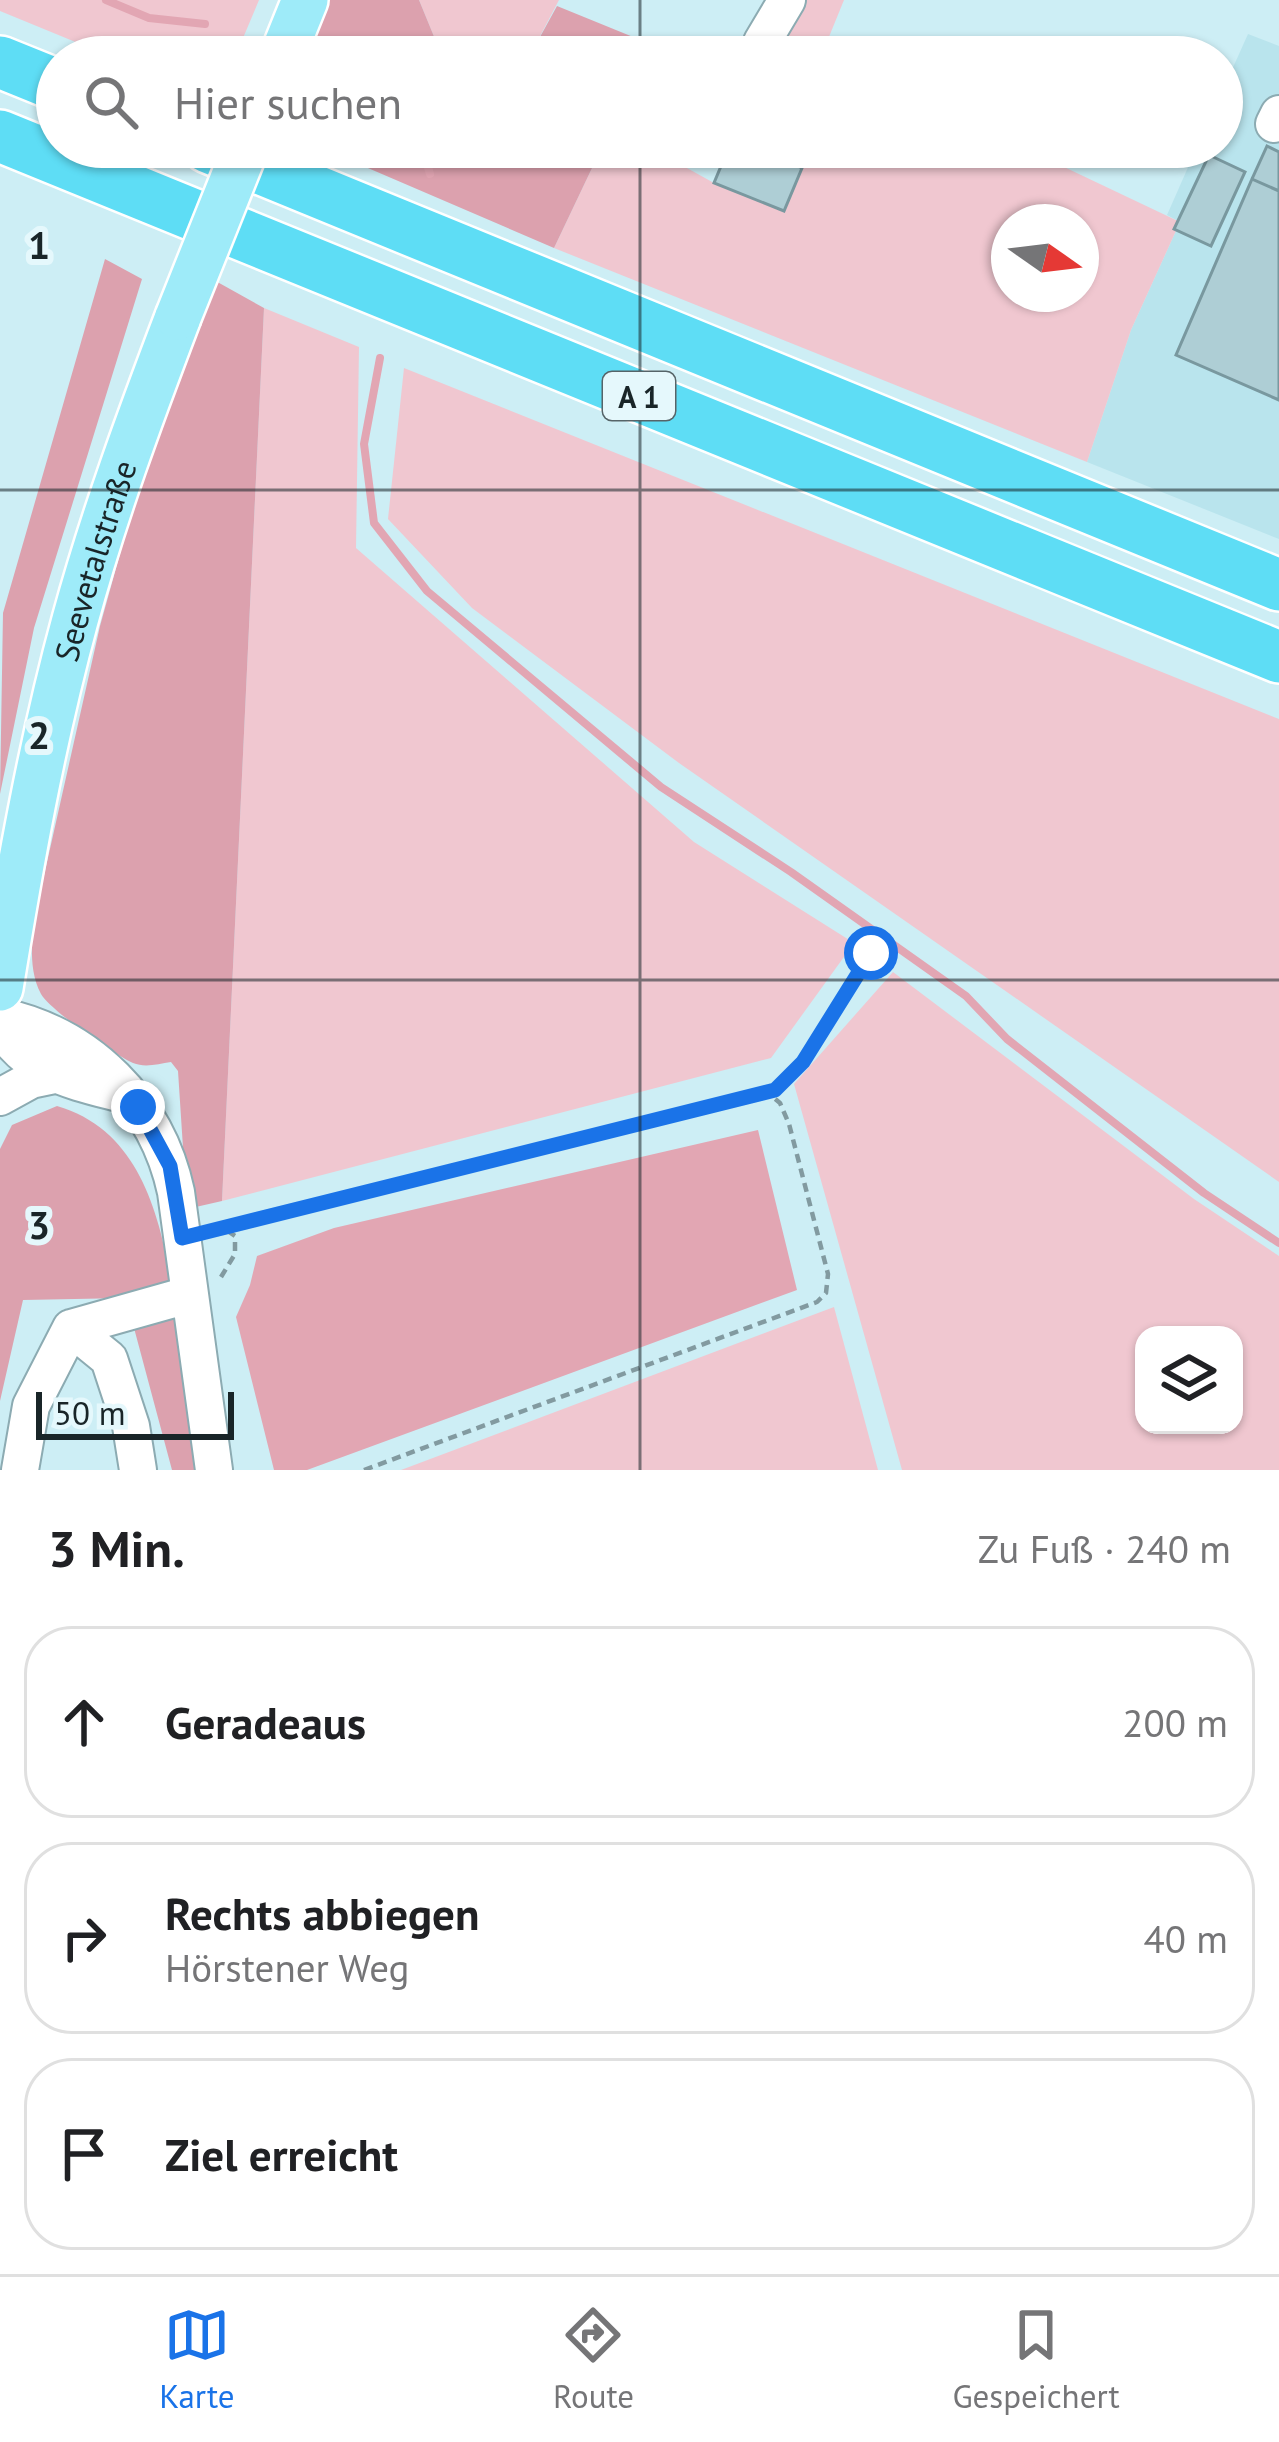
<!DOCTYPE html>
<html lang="de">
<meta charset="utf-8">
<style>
body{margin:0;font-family:"PT Sans",sans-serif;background:#f6f6f6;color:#202124}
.controls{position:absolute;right:36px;bottom:36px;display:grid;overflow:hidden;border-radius:24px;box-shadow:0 3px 9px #0004}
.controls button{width:108px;height:108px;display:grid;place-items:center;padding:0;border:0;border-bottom:3px solid #e0e0e0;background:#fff;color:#202124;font:60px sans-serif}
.compass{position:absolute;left:991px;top:204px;width:108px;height:108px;border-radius:50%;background:#fff;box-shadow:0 3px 9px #0004;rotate:104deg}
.scale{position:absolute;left:36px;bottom:30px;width:198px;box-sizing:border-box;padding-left:12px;border:6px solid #192528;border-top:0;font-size:33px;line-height:42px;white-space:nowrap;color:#192528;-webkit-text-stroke:9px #e5f8fc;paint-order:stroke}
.stop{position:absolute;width:36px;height:36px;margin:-27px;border:9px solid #1a73e8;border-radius:50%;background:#fff}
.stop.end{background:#1a73e8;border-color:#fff;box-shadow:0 3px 12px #0008}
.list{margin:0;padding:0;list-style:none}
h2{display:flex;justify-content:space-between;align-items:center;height:156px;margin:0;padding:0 48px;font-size:51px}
h2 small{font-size:39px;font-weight:400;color:#757577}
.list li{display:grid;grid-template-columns:78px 1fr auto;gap:36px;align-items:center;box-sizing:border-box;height:192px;margin:0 24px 24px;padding:0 24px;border:3px solid #e0e0e0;border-radius:48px}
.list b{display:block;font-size:45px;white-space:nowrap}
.list p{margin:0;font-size:39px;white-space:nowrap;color:#757577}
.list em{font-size:39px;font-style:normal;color:#757577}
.icon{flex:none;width:66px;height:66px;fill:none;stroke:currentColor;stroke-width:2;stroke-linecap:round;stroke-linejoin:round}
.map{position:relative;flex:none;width:1279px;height:1470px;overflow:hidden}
.search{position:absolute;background:#fff;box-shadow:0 3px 9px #0004;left:36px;right:36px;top:36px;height:132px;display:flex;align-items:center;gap:30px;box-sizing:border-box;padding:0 42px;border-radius:66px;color:#757577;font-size:45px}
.sheet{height:804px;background:#fff}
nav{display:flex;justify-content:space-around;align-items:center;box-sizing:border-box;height:168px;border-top:3px solid #e0e0e0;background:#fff;font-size:33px;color:#757577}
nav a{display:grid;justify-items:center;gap:6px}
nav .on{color:#1a73e8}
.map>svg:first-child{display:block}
</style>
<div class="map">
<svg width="1279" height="1470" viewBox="0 0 1279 1470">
<rect width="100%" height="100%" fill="#cdeef5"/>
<path fill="#b9e4ed" d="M1248 34 1279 46V539L1087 462 1131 330 1180 222 1167 215 1197 147H1222V92Z"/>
<path fill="#f0c7d0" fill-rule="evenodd" d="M0 0H259L235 57H112L0 11Z
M419 0H559L529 57H449L435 39Z
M796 0H844L822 54 774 35Z
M602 147H649L714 183 784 211 802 168 786 161 792 147H1022L1180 222 1131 330 1087 462 554 248ZM1009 222H1081V294H1009Z
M264 308 359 347 356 548 694 842 854 943 771 1058 222 1201Z
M404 368 1279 719V1182L679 763 472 608 388 519Z
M893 972 1194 1199 1279 1256V1470H902L794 1084ZM1144 1335H1234V1425H1144Z
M834 1307 878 1470H401Z"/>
<path fill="#dca1ae" d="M321 0H419L435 39 449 57H299Z
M557 6 638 39 631 57H529Z
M319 147H602L554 248Z
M105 259 142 279 34 628 0 794 3 613Z
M212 279 264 308 222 1201 187 1209 178 1071 171 1062C158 1064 145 1068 133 1063 115 1055 50 1010 41 994 30 973 32 952 32 929L100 626 143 471Z
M57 1106C136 1129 158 1207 171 1280L126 1298 23 1300 0 1401V1149L12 1125Z
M178 1312 206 1470H172L134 1328Z"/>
<path fill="#e2a6b3" d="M758 1130 797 1290 307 1470H274L236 1317 250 1285 257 1256 334 1228Z"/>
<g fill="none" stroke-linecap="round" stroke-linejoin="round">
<path stroke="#e2a6b3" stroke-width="8" d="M106 0 149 18 205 24
M422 147 430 174
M380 358 364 444 374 523 427 591 661 787 791 872 966 996 1007 1039 1204 1193 1279 1243"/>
</g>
<path fill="#aeced5" stroke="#79989f" stroke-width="3" d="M774 35 829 57H765Z
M1267 146 1279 152V191L1252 179Z
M729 147H792L786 161 802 168 784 211 714 183Z
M1209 155 1245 172 1211 246 1174 229Z
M1252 179 1279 191V400L1176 355Z"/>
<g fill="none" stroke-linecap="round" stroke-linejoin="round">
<defs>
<path id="minor" d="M762 42 787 0
M1274 124 1279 114
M0 1016C89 1035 157 1103 176 1192L214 1470
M0 1025C27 1074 77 1082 126 1095
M0 1097 31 1080 55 1075
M71 1328 109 1359 131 1426 138 1470
M20 1470 31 1406 71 1328 188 1295"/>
<g id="major">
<path d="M282 57 305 0"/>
<path id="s1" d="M0 988C20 865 42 741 75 620 103 517 140 417 178 317"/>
</g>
<path id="highway" d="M0 62 57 85
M0 136 1279 657
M208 147 1279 585"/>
</defs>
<use href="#minor" stroke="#8cabb2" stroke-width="40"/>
<use href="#major" stroke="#fff" stroke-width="50"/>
<use href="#highway" stroke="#fff" stroke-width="56"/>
<path stroke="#829aa0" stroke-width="4.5" stroke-dasharray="9 6" stroke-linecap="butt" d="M210 1231 774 1091 803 1062 871 953
M221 1277 235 1254V1236L223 1228
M364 1470 817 1302 826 1293 828 1274 789 1124 780 1103 768 1093"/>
<use href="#minor" stroke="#fff" stroke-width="36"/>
<use href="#major" stroke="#9eebf9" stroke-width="45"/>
<use href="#highway" stroke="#5eddf5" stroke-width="51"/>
<defs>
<path id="major-bridge" d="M178 317 246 147"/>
</defs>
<use href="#major-bridge" stroke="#fff" stroke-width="50" stroke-linecap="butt"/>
<use href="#major-bridge" stroke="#9eebf9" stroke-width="45"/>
</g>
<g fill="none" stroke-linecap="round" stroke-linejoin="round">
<path stroke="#1a73e8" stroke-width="15" d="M138 1107 170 1166 182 1238 775 1090 803 1062 871 953"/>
</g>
<path fill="none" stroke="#192528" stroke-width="3" stroke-opacity="0.55" d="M640 0V57M640 147V1470M0 490H1279M0 980H1279"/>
<g text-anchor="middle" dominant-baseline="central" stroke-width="12" stroke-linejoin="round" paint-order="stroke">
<rect fill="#e5f8fc" stroke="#566468" stroke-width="3" x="603" y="372" width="72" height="48" rx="9"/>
<g font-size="30" font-weight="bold" fill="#192528">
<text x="639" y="396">A 1</text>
</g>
<g font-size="33" fill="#192528" stroke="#e5f8fc">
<text stroke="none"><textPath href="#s1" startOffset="438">Seevetalstraße</textPath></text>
</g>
</g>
<g font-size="39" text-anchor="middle" font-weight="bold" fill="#192528" stroke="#e5f8fc" stroke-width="12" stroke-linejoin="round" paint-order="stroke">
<text x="39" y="259">1</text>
<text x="39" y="749">2</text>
<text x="39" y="1239">3</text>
</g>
</svg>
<div class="controls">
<button><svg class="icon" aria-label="layers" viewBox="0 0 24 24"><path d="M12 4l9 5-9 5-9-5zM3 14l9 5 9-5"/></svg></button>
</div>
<svg class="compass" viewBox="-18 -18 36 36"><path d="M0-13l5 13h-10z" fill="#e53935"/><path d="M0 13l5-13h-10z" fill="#757577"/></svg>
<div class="scale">50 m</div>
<div class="stop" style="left:871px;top:953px"></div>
<div class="stop end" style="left:138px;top:1107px"></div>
<div class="search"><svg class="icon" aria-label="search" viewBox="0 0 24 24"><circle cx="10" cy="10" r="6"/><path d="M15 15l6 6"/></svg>Hier suchen</div>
</div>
<section class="sheet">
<h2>3 Min.<small>Zu Fuß · 240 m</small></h2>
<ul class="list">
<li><svg class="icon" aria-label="ahead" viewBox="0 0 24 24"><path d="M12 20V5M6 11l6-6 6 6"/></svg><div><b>Geradeaus</b></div><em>200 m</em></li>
<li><svg class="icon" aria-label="right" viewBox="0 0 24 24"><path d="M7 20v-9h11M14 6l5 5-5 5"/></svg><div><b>Rechts abbiegen</b><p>Hörstener Weg</p></div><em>40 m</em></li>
<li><svg class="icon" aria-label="arrive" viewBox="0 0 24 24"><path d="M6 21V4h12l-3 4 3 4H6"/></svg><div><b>Ziel erreicht</b></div></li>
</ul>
</section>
<nav>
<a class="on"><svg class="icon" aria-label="map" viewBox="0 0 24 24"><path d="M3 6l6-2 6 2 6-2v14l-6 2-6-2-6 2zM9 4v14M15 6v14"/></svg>Karte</a>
<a><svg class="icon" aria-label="directions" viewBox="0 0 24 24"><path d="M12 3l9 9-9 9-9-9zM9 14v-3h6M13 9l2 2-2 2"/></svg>Route</a>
<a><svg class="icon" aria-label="saved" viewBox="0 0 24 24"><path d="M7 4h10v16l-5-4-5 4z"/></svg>Gespeichert</a>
</nav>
